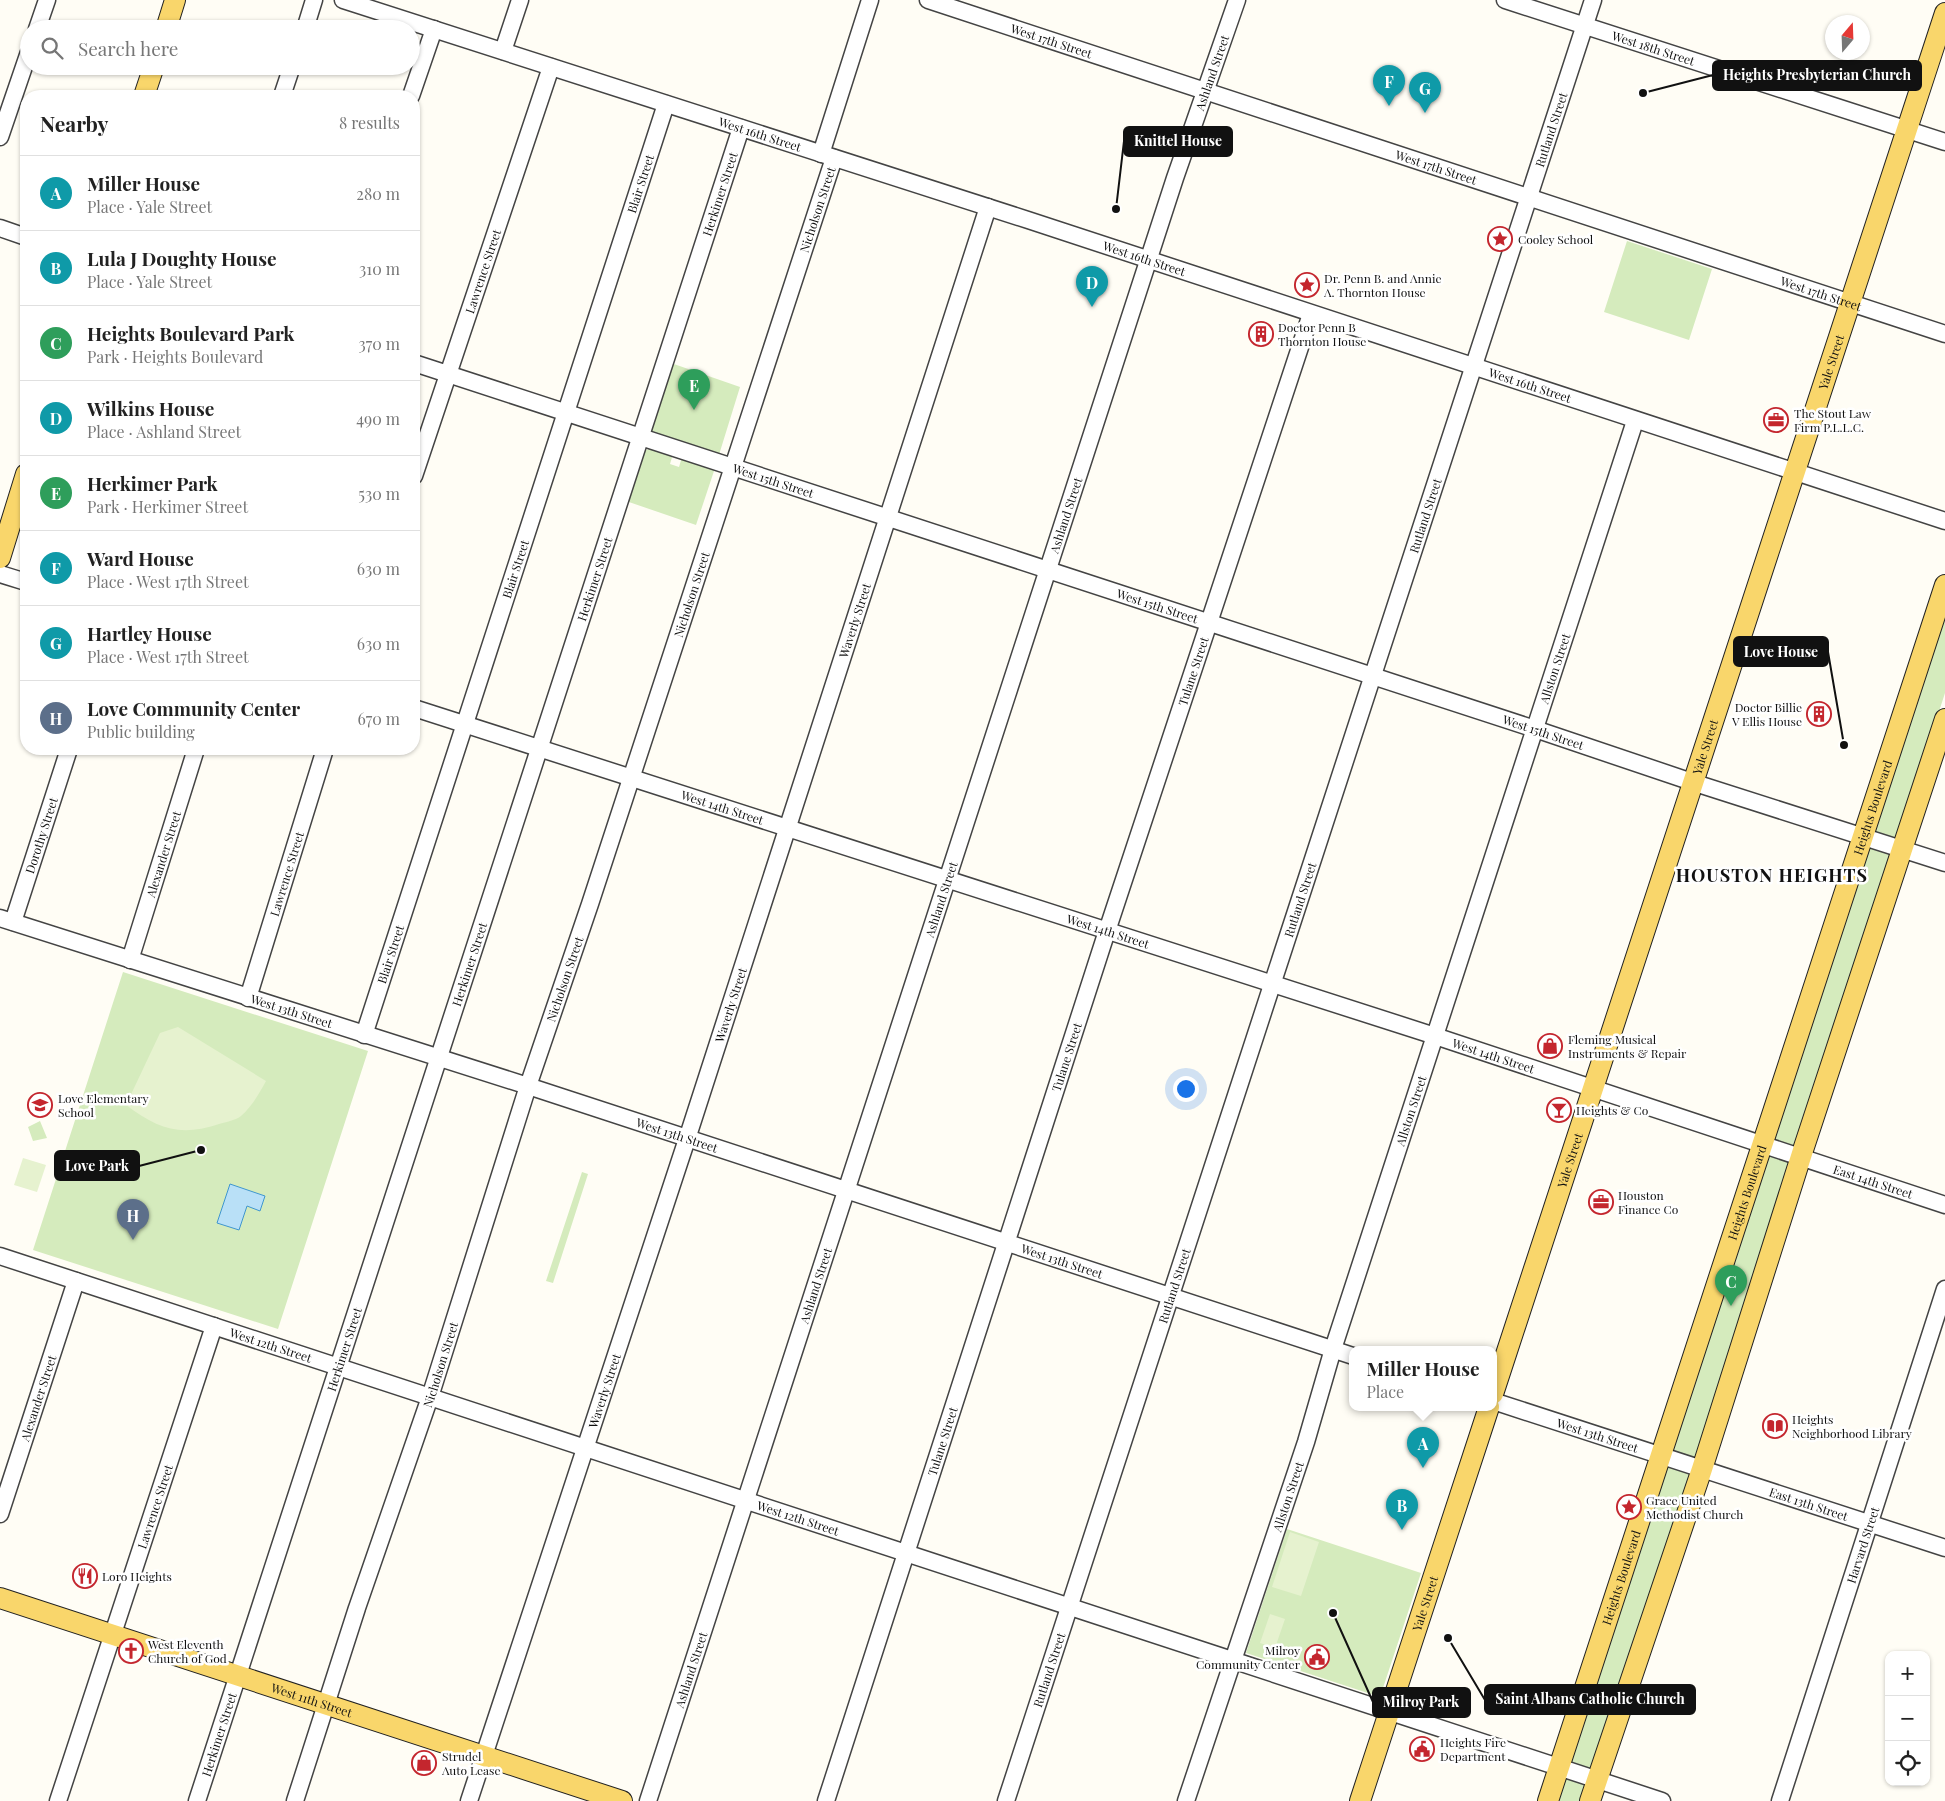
<!DOCTYPE html>
<meta charset="utf-8">
<style>
body{margin:0;font-family:"Playfair Display",serif;background:#f2f2f2;color:#222}
.controls{position:absolute;right:15px;bottom:15px;display:grid;overflow:hidden;border-radius:10px;box-shadow:0 1px 4px #0004}
.controls button{width:45px;height:45px;display:grid;place-items:center;padding:0;border:0;border-bottom:1px solid #e0e0e0;background:#fff;color:#222;font:25px sans-serif}
.compass{position:absolute;left:1825px;top:15px;width:45px;height:45px;border-radius:50%;background:#fff;box-shadow:0 1px 4px #0004;rotate:19deg}
.you{position:absolute;left:1185px;top:1088px;width:18px;height:18px;margin:-12px;border:4px solid #fff;border-radius:50%;background:#1a73e8;box-shadow:0 0 0 8px #1a73e833}
.badge{display:grid;place-items:center;width:32px;height:32px;border-radius:50%;background:#db2777;color:#fff;font-size:16px;font-weight:700}
.pin{position:absolute;translate:-50% -41px;filter:drop-shadow(0 1px 2px #0008)}
.pin::after{content:'';position:absolute;top:26px;width:18px;height:15px;background:inherit;clip-path:polygon(0 0,100% 0,50% 100%)}
.popup{position:absolute;left:1349px;top:1346px;width:148px;height:65px;box-sizing:border-box;display:grid;place-content:center;border-radius:10px;background:#fff;filter:drop-shadow(0 1px 4px #0005);font-size:16px;white-space:nowrap;color:#767676}
.popup b{font-size:19px;color:#222}
.popup::after{content:'';position:absolute;left:50%;top:100%;margin-left:-10px;border:10px solid transparent;border-top-color:#fff}
.list{margin:0;padding:0;list-style:none}
h2{display:flex;justify-content:space-between;align-items:center;height:65px;margin:0;padding:0 20px;font-size:21px}
h2 small{font-size:16px;font-weight:400;color:#767676}
.list li{display:grid;grid-template-columns:32px 1fr auto;gap:15px;align-items:center;box-sizing:border-box;height:75px;padding:0 20px;border-top:1px solid #e0e0e0}
.list b{display:block;font-size:19px;white-space:nowrap}
.list p{margin:0;font-size:16px;white-space:nowrap;color:#767676}
.list em{font-size:16px;font-style:normal;color:#767676}
.icon{flex:none;width:28px;height:28px;fill:none;stroke:currentColor;stroke-width:2;stroke-linecap:round;stroke-linejoin:round}
.map{position:relative;flex:none;width:1945px;height:1801px;overflow:hidden}
.search{position:absolute;background:#fff;box-shadow:0 1px 4px #0004;left:20px;top:20px;width:400px;height:55px;display:flex;align-items:center;gap:12px;box-sizing:border-box;padding:0 18px;border-radius:28px;color:#767676;font-size:19px}
.panel{position:absolute;background:#fff;box-shadow:0 1px 4px #0004;left:20px;top:90px;width:400px;height:665px;border-radius:20px}
.map>svg:first-child{display:block}
</style>
<div class="map">
<svg width="1945" height="1801" viewBox="0 0 1945 1801">
<rect width="100%" height="100%" fill="#fffdf5"/>
<path fill="#d5ebbd" d="M1627 241 1712 269 1689 340 1604 312Z
M671 363 740 387 718 458 651 431Z
M649 449 673 454 670 464 679 467 682 457 715 468 696 525 626 501 644 451Z
M1945 606V693L1692 1472 1581 1801H1554Z
M123 972 368 1051 278 1329 33 1250Z
M40 1121 47 1138 33 1141 28 1127Z
M582 1172 588 1174 553 1283 546 1281Z
M1287 1529 1421 1573 1380 1697 1246 1653Z"/>
<path fill="#e6f2cf" d="M178 1027 266 1081C259 1094 252 1106 241 1116 236 1120 226 1122 219 1124 180 1137 158 1129 126 1105L160 1033Z
M23 1158 46 1165 37 1192 14 1185Z
M1290 1532 1319 1542 1301 1596 1272 1587Z
M1270 1614 1285 1619 1275 1648 1260 1643Z"/>
<path fill="#b9e0f7" stroke="#3f96cf" d="M230 1184 265 1196 260 1211 247 1206 239 1230 217 1223Z"/>
<g fill="none" stroke-linecap="round" stroke-linejoin="round">
<defs>
<g id="minor">
<path id="s1" d="M343 0 1028 220 1945 521"/>
<path id="s2" d="M928 0 1945 334"/>
<path id="s3" d="M1505 0 1945 142"/>
<path d="M37 29 47 0"/>
<path d="M305 29 314 0"/>
<path d="M503 51 520 0"/>
<path d="M282 96 292 66"/>
<path d="M411 96 434 29"/>
<path d="M0 137 29 52"/>
<path d="M821 154 870 0"/>
<path d="M0 228 26 237"/>
<path id="s4" d="M414 363 1535 729 1695 783 1945 863"/>
<path id="s5" d="M414 476 551 67"/>
<path d="M0 574 26 582"/>
<path id="s6" d="M414 708 1435 1036 1945 1205"/>
<path id="s7" d="M0 918 528 1086 1353 1356"/>
<path id="s8" d="M13 922 69 749"/>
<path id="s9" d="M130 960 196 749"/>
<path id="s10" d="M248 998 325 749"/>
<path id="s11" d="M364 1035 666 104"/>
<path id="s12" d="M0 1256 1662 1801"/>
<path id="s13" d="M1493 1401 1945 1548"/>
<path id="s14" d="M0 1514 76 1281"/>
<path id="s15" d="M58 1801 214 1326"/>
<path id="s16" d="M197 1801 741 128"/>
<path id="s17" d="M295 1801 357 1608 430 1397 528 1086 590 904 834 158"/>
<path id="s18" d="M469 1801 687 1139 988 207"/>
<path id="s19" d="M648 1801 1175 178 1237 0"/>
<path id="s20" d="M826 1801 1107 931 1311 314"/>
<path id="s21" d="M1006 1801 1593 0"/>
<path id="s22" d="M1186 1801 1306 1442 1333 1349 1635 421"/>
<path id="s23" d="M1780 1801 1945 1289"/>
</g>
<g id="major">
<path d="M166 29 175 0"/>
<path d="M144 96 154 66"/>
<path d="M0 558 26 474"/>
<path id="s24" d="M1493 1394 1945 13"/>
<path id="s25" d="M0 1598 622 1801"/>
<path id="s26" d="M1360 1801 1489 1407"/>
<path id="s27" d="M1548 1801 1945 585"/>
<path d="M1590 1801 1702 1469 1804 1147 1945 719"/>
</g>
</defs>
<use href="#minor" stroke="#444" stroke-width="19"/>
<use href="#major" stroke="#222" stroke-width="22"/>
<use href="#minor" stroke="#fff" stroke-width="16"/>
<use href="#major" stroke="#f9d66b" stroke-width="20"/>
</g>
<defs>
<symbol id="sight-ring" viewBox="-11 -11 22 22"><circle r="9.5" fill="#fff" stroke="#c4262e" stroke-width="1.5"/><path d="M0-6L1.8-2.2L6-1.7L2.9 1.2L3.7 5.4L0 3.3L-3.7 5.4L-2.9 1.2L-6-1.7L-1.8-2.2Z" fill="#c4262e"/></symbol>
<symbol id="building-ring" viewBox="-11 -11 22 22"><circle r="9.5" fill="#fff" stroke="#c4262e" stroke-width="1.5"/><path d="M-4-6H4V6H1V3H-1V6H-4ZM-2.5-4.3h1.7v1.8h-1.7ZM.8-4.3h1.7v1.8H.8ZM-2.5-1h1.7V.8h-1.7ZM.8-1h1.7V.8H.8Z" fill="#c4262e"/></symbol>
<symbol id="office-ring" viewBox="-11 -11 22 22"><circle r="9.5" fill="#fff" stroke="#c4262e" stroke-width="1.5"/><path d="M-6-3h4V-5.5h4V-3h4V5H-6ZM-1-4.5V-3h2v-1.5ZM-6 0V1H6V0Z" fill="#c4262e"/></symbol>
<symbol id="shop-ring" viewBox="-11 -11 22 22"><circle r="9.5" fill="#fff" stroke="#c4262e" stroke-width="1.5"/><path d="M-5-2.5h2.3a2.7 3.5 0 0 1 5.4 0H5L5.5 6h-11ZM-1.5-2.5h3a1.5 2.3 0 0 0-3 0Z" fill="#c4262e"/></symbol>
<symbol id="school-ring" viewBox="-11 -11 22 22"><circle r="9.5" fill="#fff" stroke="#c4262e" stroke-width="1.5"/><path d="M0-5L7-2L0 1L-7-2ZM-4 1L0 2.5L4 1V4Q0 6-4 4Z" fill="#c4262e"/></symbol>
<symbol id="bar-ring" viewBox="-11 -11 22 22"><circle r="9.5" fill="#fff" stroke="#c4262e" stroke-width="1.5"/><path d="M-6-5H6L.8 .8V4.5H3.5V6h-7V4.5H-.8V.8Z" fill="#c4262e"/></symbol>
<symbol id="library-ring" viewBox="-11 -11 22 22"><circle r="9.5" fill="#fff" stroke="#c4262e" stroke-width="1.5"/><path d="M-6-4Q-3-5.5-.7-3.5V5Q-3 3-6 4ZM6-4Q3-5.5 .7-3.5V5Q3 3 6 4Z" fill="#c4262e"/></symbol>
<symbol id="restaurant-ring" viewBox="-11 -11 22 22"><circle r="9.5" fill="#fff" stroke="#c4262e" stroke-width="1.5"/><path d="M-5-6h1v4h1v-4h1v4h1v-4h1v5L-1.5 .5V6h-2V.5L-5-1ZM5-6V6H3V1.5H1.5Q1.5-4 5-6Z" fill="#c4262e"/></symbol>
<symbol id="church-ring" viewBox="-11 -11 22 22"><circle r="9.5" fill="#fff" stroke="#c4262e" stroke-width="1.5"/><path d="M-1.2-6h2.4v3.5h3.3v2.4h-3.3V6h-2.4V-.1h-3.3v-2.4h3.3Z" fill="#c4262e"/></symbol>
<symbol id="civic-ring" viewBox="-11 -11 22 22"><circle r="9.5" fill="#fff" stroke="#c4262e" stroke-width="1.5"/><path d="M-.6-6.5H3V-4.5H.6V-3L4-1V1h2V6H-6V1h2V-1L-.6-3ZM-1.2 2.5V6h2.4V2.5Z" fill="#c4262e"/></symbol>
</defs>
<g fill-rule="evenodd">
<use href="#sight-ring" x="1486" y="225" width="28" height="28"/>
<use href="#sight-ring" x="1293" y="271" width="28" height="28"/>
<use href="#building-ring" x="1247" y="320" width="28" height="28"/>
<use href="#office-ring" x="1762" y="406" width="28" height="28"/>
<use href="#building-ring" x="1805" y="700" width="28" height="28"/>
<use href="#shop-ring" x="1536" y="1032" width="28" height="28"/>
<use href="#school-ring" x="26" y="1091" width="28" height="28"/>
<use href="#bar-ring" x="1545" y="1096" width="28" height="28"/>
<use href="#office-ring" x="1587" y="1188" width="28" height="28"/>
<use href="#library-ring" x="1761" y="1412" width="28" height="28"/>
<use href="#sight-ring" x="1615" y="1493" width="28" height="28"/>
<use href="#restaurant-ring" x="71" y="1562" width="28" height="28"/>
<use href="#church-ring" x="117" y="1637" width="28" height="28"/>
<use href="#civic-ring" x="1303" y="1643" width="28" height="28"/>
<use href="#civic-ring" x="1408" y="1735" width="28" height="28"/>
<use href="#shop-ring" x="410" y="1749" width="28" height="28"/>
</g>
<g text-anchor="middle" dominant-baseline="central" stroke-width="5" stroke-linejoin="round" paint-order="stroke">
<g font-size="12" fill="#111" stroke="#fff">
<text stroke="none"><textPath href="#s2" startOffset="130">West 17th Street</textPath></text>
<text stroke="none"><textPath href="#s3" startOffset="156">West 18th Street</textPath></text>
<text stroke="none"><textPath href="#s19" startOffset="1818">Ashland Street</textPath></text>
<text stroke="none"><textPath href="#s21" startOffset="1758">Rutland Street</textPath></text>
<text stroke="none"><textPath href="#s1" startOffset="438">West 16th Street</textPath></text>
<text stroke="none"><textPath href="#s2" startOffset="535">West 17th Street</textPath></text>
<text stroke="none"><textPath href="#s11" startOffset="895">Blair Street</textPath></text>
<text stroke="none"><textPath href="#s16" startOffset="1690">Herkimer Street</textPath></text>
<text stroke="none"><textPath href="#s17" startOffset="1675">Nicholson Street</textPath></text>
<text stroke="none"><textPath href="#s1" startOffset="842">West 16th Street</textPath></text>
<text stroke="none"><textPath href="#s5" startOffset="216">Lawrence Street</textPath></text>
<text stroke="none"><textPath href="#s2" startOffset="940">West 17th Street</textPath></text>
<text stroke="none"><textPath href="#s24" startOffset="1086">Yale Street</textPath></text>
<text stroke="none"><textPath href="#s1" startOffset="1248">West 16th Street</textPath></text>
<text stroke="none"><textPath href="#s4" startOffset="378">West 15th Street</textPath></text>
<text stroke="none"><textPath href="#s19" startOffset="1352">Ashland Street</textPath></text>
<text stroke="none"><textPath href="#s21" startOffset="1352">Rutland Street</textPath></text>
<text stroke="none"><textPath href="#s11" startOffset="490">Blair Street</textPath></text>
<text stroke="none"><textPath href="#s16" startOffset="1285">Herkimer Street</textPath></text>
<text stroke="none"><textPath href="#s17" startOffset="1270">Nicholson Street</textPath></text>
<text stroke="none"><textPath href="#s4" startOffset="782">West 15th Street</textPath></text>
<text stroke="none"><textPath href="#s18" startOffset="1242">Waverly Street</textPath></text>
<text stroke="none"><textPath href="#s22" startOffset="1191">Allston Street</textPath></text>
<text stroke="none"><textPath href="#s20" startOffset="1188">Tulane Street</textPath></text>
<text stroke="none"><textPath href="#s4" startOffset="1188">West 15th Street</textPath></text>
<text stroke="none"><textPath href="#s24" startOffset="681">Yale Street</textPath></text>
<text stroke="none"><textPath href="#s6" startOffset="324">West 14th Street</textPath></text>
<text stroke="none"><textPath href="#s27" startOffset="1045">Heights Boulevard</textPath></text>
<text stroke="none"><textPath href="#s8" startOffset="91">Dorothy Street</textPath></text>
<text stroke="none"><textPath href="#s9" startOffset="111">Alexander Street</textPath></text>
<text stroke="none"><textPath href="#s10" startOffset="130">Lawrence Street</textPath></text>
<text stroke="none"><textPath href="#s19" startOffset="948">Ashland Street</textPath></text>
<text stroke="none"><textPath href="#s21" startOffset="948">Rutland Street</textPath></text>
<text stroke="none"><textPath href="#s6" startOffset="729">West 14th Street</textPath></text>
<text stroke="none"><textPath href="#s11" startOffset="85">Blair Street</textPath></text>
<text stroke="none"><textPath href="#s16" startOffset="880">Herkimer Street</textPath></text>
<text stroke="none"><textPath href="#s17" startOffset="865">Nicholson Street</textPath></text>
<text stroke="none"><textPath href="#s18" startOffset="838">Waverly Street</textPath></text>
<text stroke="none"><textPath href="#s7" startOffset="306">West 13th Street</textPath></text>
<text stroke="none"><textPath href="#s6" startOffset="1134">West 14th Street</textPath></text>
<text stroke="none"><textPath href="#s20" startOffset="782">Tulane Street</textPath></text>
<text stroke="none"><textPath href="#s22" startOffset="726">Allston Street</textPath></text>
<text stroke="none"><textPath href="#s7" startOffset="711">West 13th Street</textPath></text>
<text stroke="none"><textPath href="#s24" startOffset="246">Yale Street</textPath></text>
<text stroke="none"><textPath href="#s6" startOffset="1534">East 14th Street</textPath></text>
<text stroke="none"><textPath href="#s27" startOffset="640">Heights Boulevard</textPath></text>
<text stroke="none"><textPath href="#s7" startOffset="1116">West 13th Street</textPath></text>
<text stroke="none"><textPath href="#s19" startOffset="542">Ashland Street</textPath></text>
<text stroke="none"><textPath href="#s21" startOffset="542">Rutland Street</textPath></text>
<text stroke="none"><textPath href="#s12" startOffset="285">West 12th Street</textPath></text>
<text stroke="none"><textPath href="#s16" startOffset="475">Herkimer Street</textPath></text>
<text stroke="none"><textPath href="#s17" startOffset="460">Nicholson Street</textPath></text>
<text stroke="none"><textPath href="#s18" startOffset="432">Waverly Street</textPath></text>
<text stroke="none"><textPath href="#s14" startOffset="122">Alexander Street</textPath></text>
<text stroke="none"><textPath href="#s13" startOffset="110">West 13th Street</textPath></text>
<text stroke="none"><textPath href="#s20" startOffset="378">Tulane Street</textPath></text>
<text stroke="none"><textPath href="#s22" startOffset="321">Allston Street</textPath></text>
<text stroke="none"><textPath href="#s13" startOffset="332">East 13th Street</textPath></text>
<text stroke="none"><textPath href="#s15" startOffset="310">Lawrence Street</textPath></text>
<text stroke="none"><textPath href="#s12" startOffset="840">West 12th Street</textPath></text>
<text stroke="none"><textPath href="#s23" startOffset="269">Harvard Street</textPath></text>
<text stroke="none"><textPath href="#s27" startOffset="235">Heights Boulevard</textPath></text>
<text stroke="none"><textPath href="#s26" startOffset="208">Yale Street</textPath></text>
<text stroke="none"><textPath href="#s19" startOffset="138">Ashland Street</textPath></text>
<text stroke="none"><textPath href="#s21" startOffset="138">Rutland Street</textPath></text>
<text stroke="none"><textPath href="#s25" startOffset="328">West 11th Street</textPath></text>
<text stroke="none"><textPath href="#s16" startOffset="70">Herkimer Street</textPath></text>
</g>
<g font-size="12" fill="#111" stroke="#fff" text-anchor="start">
<text x="1518" y="239">Cooley School</text>
<text x="1324" y="278">Dr. Penn B. and Annie<tspan x="1324" dy="14">A. Thornton House</tspan></text>
<text x="1278" y="327">Doctor Penn B<tspan x="1278" dy="14">Thornton House</tspan></text>
<text x="1794" y="413">The Stout Law<tspan x="1794" dy="14">Firm P.L.L.C.</tspan></text>
<text x="1802" y="707" text-anchor="end">Doctor Billie<tspan x="1802" dy="14">V Ellis House</tspan></text>
<text x="1568" y="1039">Fleming Musical<tspan x="1568" dy="14">Instruments &amp; Repair</tspan></text>
<text x="58" y="1098">Love Elementary<tspan x="58" dy="14">School</tspan></text>
<text x="1576" y="1110">Heights &amp; Co</text>
<text x="1618" y="1195">Houston<tspan x="1618" dy="14">Finance Co</tspan></text>
<text x="1792" y="1419">Heights<tspan x="1792" dy="14">Neighborhood Library</tspan></text>
<text x="1646" y="1500">Grace United<tspan x="1646" dy="14">Methodist Church</tspan></text>
<text x="102" y="1576">Loro Heights</text>
<text x="148" y="1644">West Eleventh<tspan x="148" dy="14">Church of God</tspan></text>
<text x="1300" y="1650" text-anchor="end">Milroy<tspan x="1300" dy="14">Community Center</tspan></text>
<text x="1440" y="1742">Heights Fire<tspan x="1440" dy="14">Department</tspan></text>
<text x="442" y="1756">Strudel<tspan x="442" dy="14">Auto Lease</tspan></text>
</g>
<g font-size="18" font-weight="bold" letter-spacing="1" fill="#111" stroke="#fff">
<text x="1772" y="875">HOUSTON HEIGHTS</text>
</g>
</g>
<path fill="none" stroke="#111" stroke-width="2" d="M1643 93L1713 75M1116 209L1124 141M1844 745L1828 652M201 1150L139 1166M1448 1638L1485 1700M1333 1613L1373 1702"/>
<g fill="#111" stroke="#fff" stroke-width="2">
<circle cx="1643" cy="93" r="5"/>
<circle cx="1116" cy="209" r="5"/>
<circle cx="1844" cy="745" r="5"/>
<circle cx="201" cy="1150" r="5"/>
<circle cx="1448" cy="1638" r="5"/>
<circle cx="1333" cy="1613" r="5"/>
</g>
<g fill="#111" stroke="#111" stroke-width="2">
<rect x="1713" y="61" width="208" height="29" rx="5"/>
<rect x="1124" y="127" width="108" height="29" rx="5"/>
<rect x="1734" y="637" width="94" height="29" rx="5"/>
<rect x="55" y="1151" width="84" height="29" rx="5"/>
<rect x="1485" y="1685" width="210" height="29" rx="5"/>
<rect x="1373" y="1688" width="97" height="29" rx="5"/>
</g>
<g font-size="14" text-anchor="middle" font-weight="bold" fill="#fff">
<text x="1817" y="80">Heights Presbyterian Church</text>
<text x="1178" y="146">Knittel House</text>
<text x="1781" y="657">Love House</text>
<text x="97" y="1171">Love Park</text>
<text x="1590" y="1704">Saint Albans Catholic Church</text>
<text x="1421" y="1707">Milroy Park</text>
</g>
</svg>
<div class="controls">
<button>+</button>
<button>−</button>
<button><svg class="icon" aria-label="locate" viewBox="0 0 24 24"><circle cx="12" cy="12" r="6"/><path d="M12 2v4M12 18v4M2 12h4M18 12h4"/></svg></button>
</div>
<svg class="compass" viewBox="-18 -18 36 36"><path d="M0-13l5 13h-10z" fill="#e53935"/><path d="M0 13l5-13h-10z" fill="#767676"/></svg>
<div class="you"></div>
<div class="pin badge" style="left:1423px;top:1468px;background:#0f9aa8">A</div>
<div class="popup"><b>Miller House</b>Place</div>
<div class="pin badge" style="left:1402px;top:1530px;background:#0f9aa8">B</div>
<div class="pin badge" style="left:1731px;top:1306px;background:#2e9e5b">C</div>
<div class="pin badge" style="left:1092px;top:307px;background:#0f9aa8">D</div>
<div class="pin badge" style="left:694px;top:410px;background:#2e9e5b">E</div>
<div class="pin badge" style="left:1389px;top:106px;background:#0f9aa8">F</div>
<div class="pin badge" style="left:1425px;top:113px;background:#0f9aa8">G</div>
<div class="pin badge" style="left:133px;top:1240px;background:#5c6f8a">H</div>
<div class="search"><svg class="icon" aria-label="search" viewBox="0 0 24 24"><circle cx="10" cy="10" r="6"/><path d="M15 15l6 6"/></svg>Search here</div>
<section class="panel">
<h2>Nearby<small>8 results</small></h2>
<ul class="list">
<li><span class="badge" style="background:#0f9aa8">A</span><div><b>Miller House</b><p>Place · Yale Street</p></div><em>280 m</em></li>
<li><span class="badge" style="background:#0f9aa8">B</span><div><b>Lula J Doughty House</b><p>Place · Yale Street</p></div><em>310 m</em></li>
<li><span class="badge" style="background:#2e9e5b">C</span><div><b>Heights Boulevard Park</b><p>Park · Heights Boulevard</p></div><em>370 m</em></li>
<li><span class="badge" style="background:#0f9aa8">D</span><div><b>Wilkins House</b><p>Place · Ashland Street</p></div><em>490 m</em></li>
<li><span class="badge" style="background:#2e9e5b">E</span><div><b>Herkimer Park</b><p>Park · Herkimer Street</p></div><em>530 m</em></li>
<li><span class="badge" style="background:#0f9aa8">F</span><div><b>Ward House</b><p>Place · West 17th Street</p></div><em>630 m</em></li>
<li><span class="badge" style="background:#0f9aa8">G</span><div><b>Hartley House</b><p>Place · West 17th Street</p></div><em>630 m</em></li>
<li><span class="badge" style="background:#5c6f8a">H</span><div><b>Love Community Center</b><p>Public building</p></div><em>670 m</em></li>
</ul>
</section>
</div>
